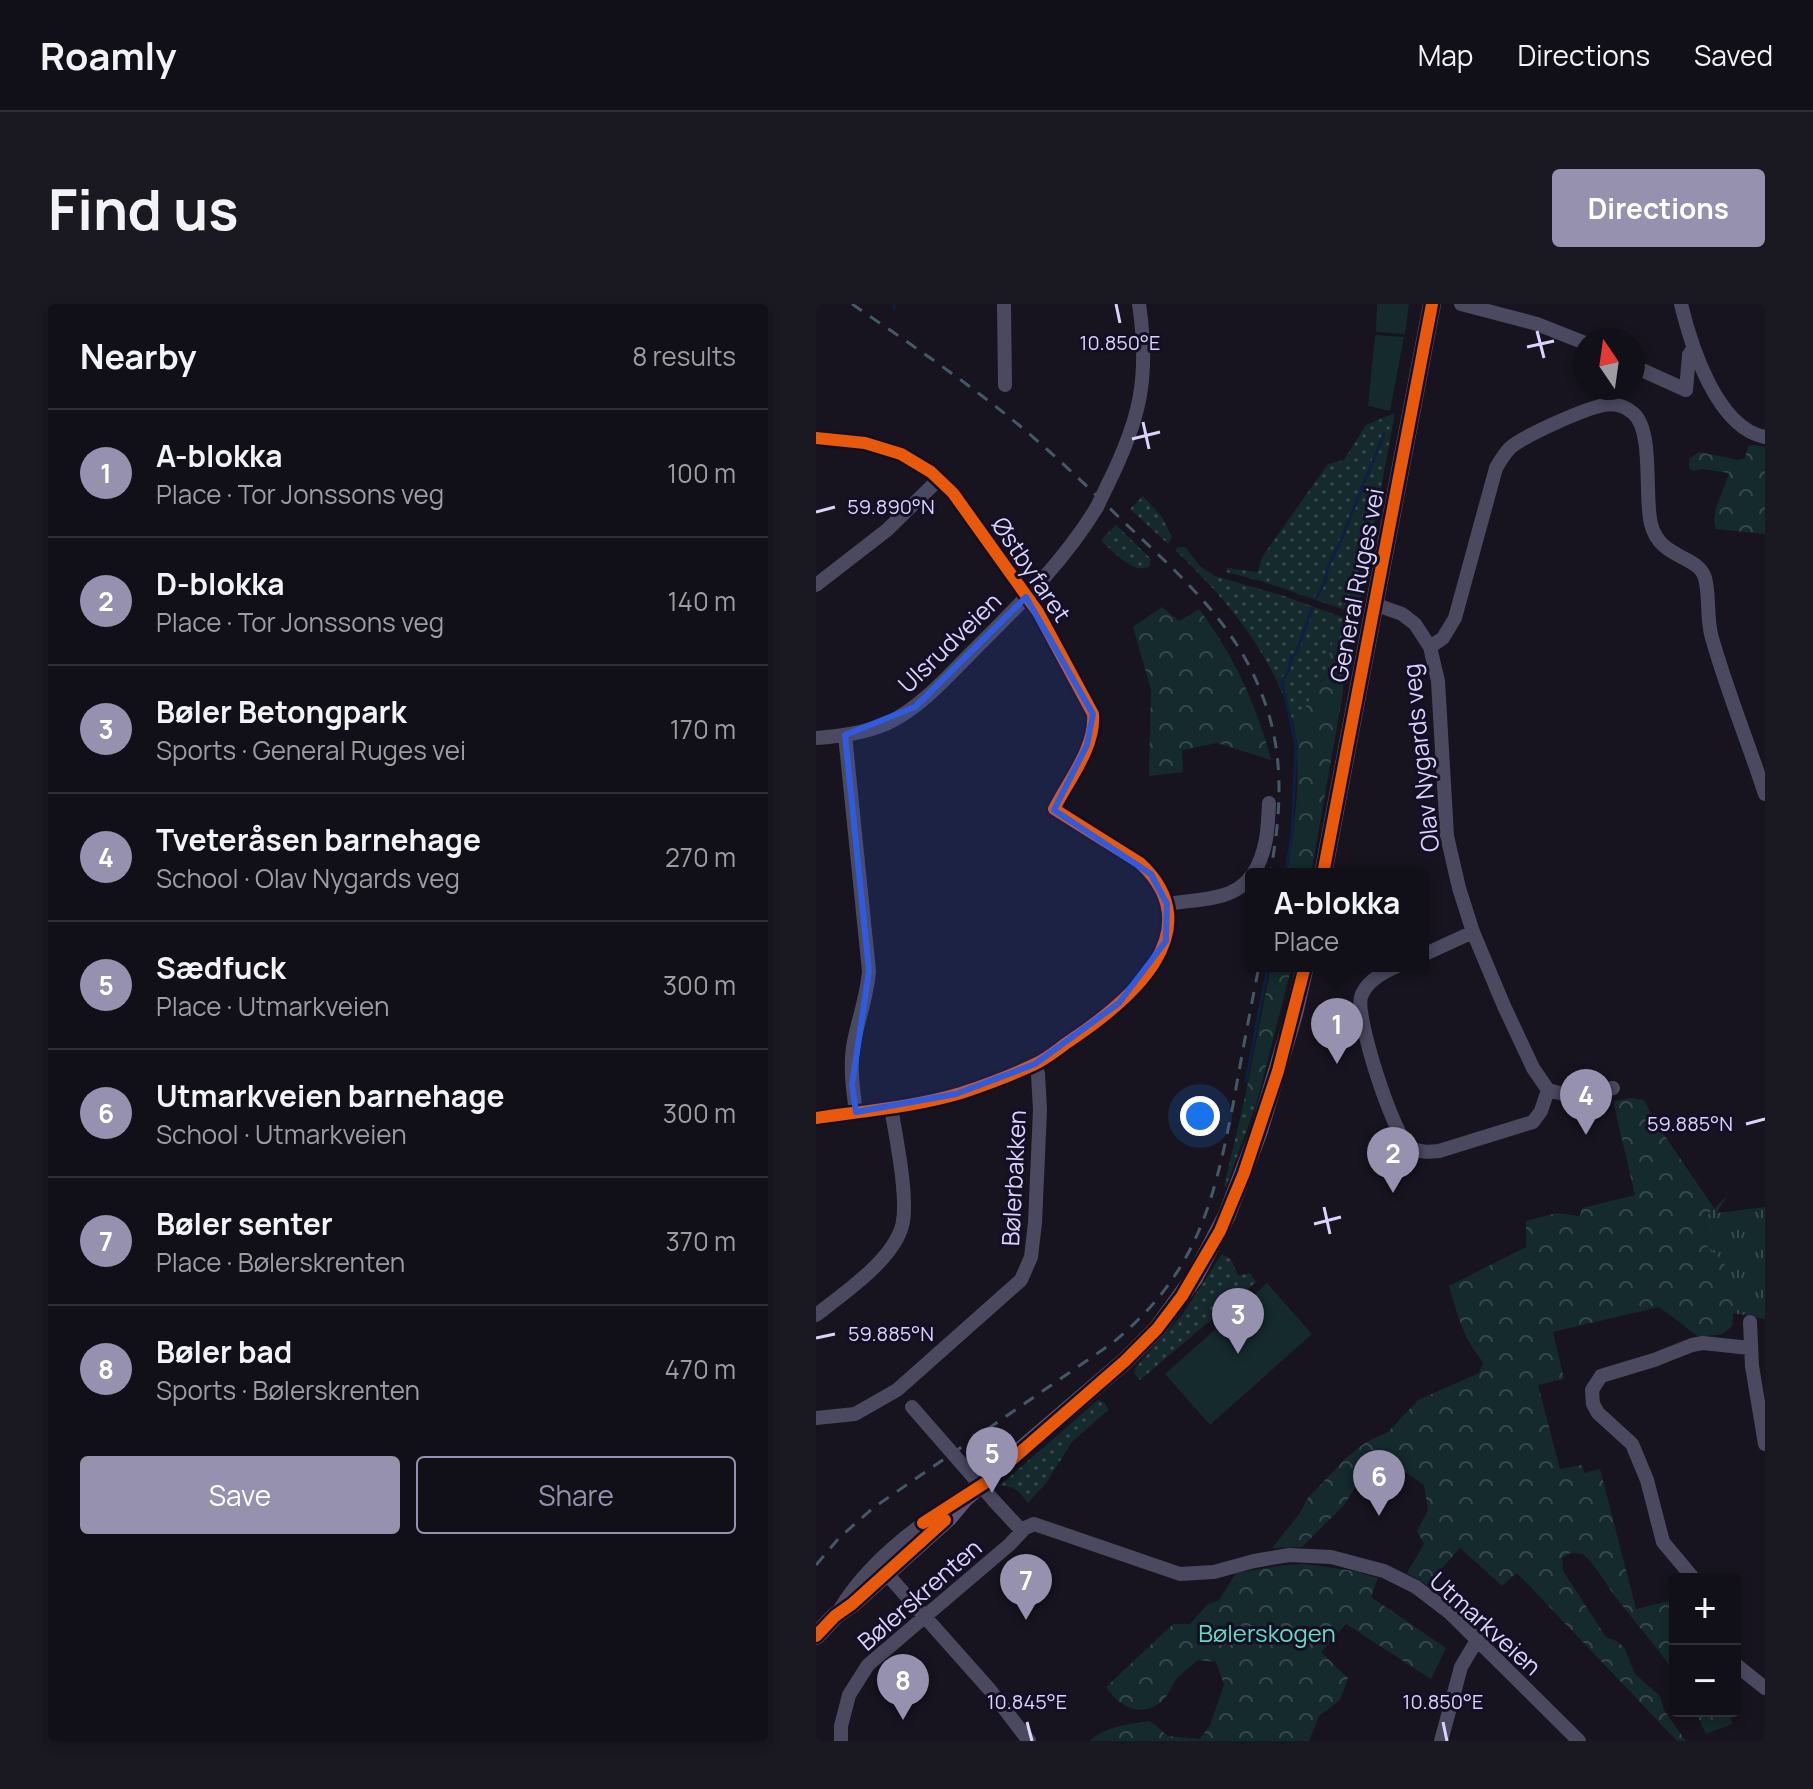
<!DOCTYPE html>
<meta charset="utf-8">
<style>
body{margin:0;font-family:Manrope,sans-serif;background:#1a1820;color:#f1f3f6}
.controls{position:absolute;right:24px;bottom:24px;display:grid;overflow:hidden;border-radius:8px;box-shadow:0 4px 12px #0003}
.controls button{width:72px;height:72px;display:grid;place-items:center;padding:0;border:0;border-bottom:2px solid #302f36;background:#110f17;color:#f1f3f6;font:40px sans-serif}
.compass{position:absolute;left:757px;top:24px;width:72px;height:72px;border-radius:50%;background:#110f17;box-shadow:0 4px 12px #0003;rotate:347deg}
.you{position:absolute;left:384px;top:812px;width:28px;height:28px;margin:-20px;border:6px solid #fff;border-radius:50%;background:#1a73e8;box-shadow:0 0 0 12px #1a73e833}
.badge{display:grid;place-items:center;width:52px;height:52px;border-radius:50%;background:#9691af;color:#fff;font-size:26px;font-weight:700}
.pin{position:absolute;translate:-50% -66px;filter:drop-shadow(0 2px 4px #0008)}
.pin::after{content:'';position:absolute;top:42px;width:28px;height:24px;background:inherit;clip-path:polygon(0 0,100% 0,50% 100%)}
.popup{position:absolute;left:429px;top:564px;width:184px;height:104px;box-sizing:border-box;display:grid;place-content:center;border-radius:8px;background:#110f17;filter:drop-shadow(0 2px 6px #0005);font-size:26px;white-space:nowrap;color:#9c9ca1}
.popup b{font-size:30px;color:#f1f3f6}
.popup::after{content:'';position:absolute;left:50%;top:100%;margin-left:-16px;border:16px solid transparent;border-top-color:#110f17}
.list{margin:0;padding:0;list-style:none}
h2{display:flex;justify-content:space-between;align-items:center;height:104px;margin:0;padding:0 32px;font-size:34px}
h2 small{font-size:26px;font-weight:400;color:#9c9ca1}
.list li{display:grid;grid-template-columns:52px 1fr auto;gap:24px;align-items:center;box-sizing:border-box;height:128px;padding:0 32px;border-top:2px solid #302f36}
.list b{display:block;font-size:30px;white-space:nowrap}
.list p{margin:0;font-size:26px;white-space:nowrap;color:#9c9ca1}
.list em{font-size:26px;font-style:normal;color:#9c9ca1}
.actions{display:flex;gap:16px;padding:24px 32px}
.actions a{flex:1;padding:18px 0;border:2px solid #9691af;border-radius:8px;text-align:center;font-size:28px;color:#9691af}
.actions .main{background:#9691af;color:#fff}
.map{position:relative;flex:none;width:949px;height:1437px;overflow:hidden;border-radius:8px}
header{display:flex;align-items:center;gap:48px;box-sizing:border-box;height:112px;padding:0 40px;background:#110f17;border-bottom:2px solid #302f36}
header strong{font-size:38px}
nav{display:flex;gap:44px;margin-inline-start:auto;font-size:28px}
.intro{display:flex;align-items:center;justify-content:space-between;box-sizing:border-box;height:192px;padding:0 48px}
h1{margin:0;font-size:56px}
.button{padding:20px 36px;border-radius:8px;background:#9691af;color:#fff;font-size:28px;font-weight:700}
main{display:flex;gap:48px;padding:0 48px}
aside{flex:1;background:#110f17;border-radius:8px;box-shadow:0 4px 12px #0003}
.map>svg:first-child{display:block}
</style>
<header>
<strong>Roamly</strong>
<nav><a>Map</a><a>Directions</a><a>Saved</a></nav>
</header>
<div class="intro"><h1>Find us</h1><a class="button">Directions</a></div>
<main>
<aside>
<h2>Nearby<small>8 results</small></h2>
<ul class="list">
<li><span class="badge">1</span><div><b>A-blokka</b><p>Place · Tor Jonssons veg</p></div><em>100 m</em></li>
<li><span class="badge">2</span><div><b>D-blokka</b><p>Place · Tor Jonssons veg</p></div><em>140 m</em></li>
<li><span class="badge">3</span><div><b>Bøler Betongpark</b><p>Sports · General Ruges vei</p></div><em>170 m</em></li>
<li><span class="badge">4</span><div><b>Tveteråsen barnehage</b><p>School · Olav Nygards veg</p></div><em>270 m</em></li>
<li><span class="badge">5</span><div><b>Sædfuck</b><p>Place · Utmarkveien</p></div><em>300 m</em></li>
<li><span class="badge">6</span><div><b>Utmarkveien barnehage</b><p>School · Utmarkveien</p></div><em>300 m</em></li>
<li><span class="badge">7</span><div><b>Bøler senter</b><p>Place · Bølerskrenten</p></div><em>370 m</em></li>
<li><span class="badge">8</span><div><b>Bøler bad</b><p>Sports · Bølerskrenten</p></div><em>470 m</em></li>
</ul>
<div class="actions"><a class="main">Save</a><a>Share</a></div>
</aside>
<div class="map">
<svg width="949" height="1437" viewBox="0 0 949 1437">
<defs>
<pattern id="grass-dots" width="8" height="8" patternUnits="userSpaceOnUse" patternTransform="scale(2)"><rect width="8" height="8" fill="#142a2c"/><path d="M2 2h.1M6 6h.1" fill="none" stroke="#36484c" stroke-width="1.8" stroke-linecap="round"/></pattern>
<pattern id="forest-crowns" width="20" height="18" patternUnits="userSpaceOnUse" patternTransform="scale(2)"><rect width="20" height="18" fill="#142a2c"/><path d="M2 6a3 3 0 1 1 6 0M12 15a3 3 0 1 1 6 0" fill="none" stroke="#36484c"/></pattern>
<pattern id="park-tufts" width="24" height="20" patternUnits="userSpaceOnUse" patternTransform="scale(2)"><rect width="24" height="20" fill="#142a2c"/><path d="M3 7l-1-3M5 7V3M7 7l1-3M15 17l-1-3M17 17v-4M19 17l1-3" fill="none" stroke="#36484c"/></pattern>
</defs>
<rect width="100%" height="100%" fill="#17141f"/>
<path fill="url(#grass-dots)" d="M579 109 542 307 537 309 529 306 445 277 410 268 411 264 442 268 446 253 512 160 528 156 550 121Z
M327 192 346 213 356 233 352 240 314 205Z
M300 221 335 255 333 263C316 270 299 248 286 238V235Z
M362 243H369L384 262 399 272 465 291 537 317V328L532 340 528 329 514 345 511 368 478 421C456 350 413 297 359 246Z
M429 793 433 799 440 801 410 883 408 882Z
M406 950 415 955 422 972 434 969 440 978 324 1076 318 1069 319 1064 366 1011Z
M282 1096 289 1099 292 1106 256 1138 230 1179 212 1199C202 1186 199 1182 183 1182Z"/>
<path fill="url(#forest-crowns)" d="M938 141 949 143V230L900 225C893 210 909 185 913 169L887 165 877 167 873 164V155L883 148 923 156 929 154 932 142Z
M346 303 363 317 383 305C417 350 441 401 455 456L401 439 366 446 367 468 333 472 335 386 317 323Z
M528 329 532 340 526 394 495 570H471C479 521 486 470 478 421L511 368 514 345 519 332Z
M455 662H476L440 801 433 799 429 793Z
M817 794 828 796 838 816 898 904 888 914 891 941C897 947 905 952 910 959 921 975 918 1003 916 1022L907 1030 883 1033 843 1003 737 1028 748 1075 722 1081 744 1165 766 1161 768 1169 784 1165 820 1305 857 1296 859 1370C843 1345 823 1323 805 1300 791 1283 783 1265 767 1250L754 1249 746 1254 747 1267 790 1333 800 1337 808 1343 819 1370 844 1392 848 1406 870 1437H861L701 1269 686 1282 644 1244 611 1281 591 1269 608 1240 601 1227 612 1206 608 1181 561 1149 528 1201 486 1243 456 1244 484 1209 491 1195 530 1154 550 1138 572 1128 602 1096 663 1069 667 1058C648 1036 641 1010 633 982L710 943V917L741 909 764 912 766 904 819 891 797 797Z
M489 1260 538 1267 562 1274 555 1293 630 1344 615 1375 530 1320 505 1348 532 1374 524 1396 503 1412 493 1437H274C289 1422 314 1420 334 1417L352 1432 384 1435 394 1421 408 1381 400 1358 382 1356C376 1362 368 1367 362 1373 356 1381 352 1393 344 1399 322 1414 303 1402 290 1383L357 1320H374L392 1300 403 1296 420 1269 469 1261Z
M879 1407H913L916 1420 890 1430Z"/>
<path fill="url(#park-tufts)" d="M911 892 901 909 949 903V1015L917 1009C918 974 917 965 891 942L888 914Z"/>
<path fill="#142a2c" d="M561 0H593L589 30 560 28Z
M559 31 588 33 574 107 552 102Z
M451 979 496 1030 394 1121 349 1070Z"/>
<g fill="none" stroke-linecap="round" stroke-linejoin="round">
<path stroke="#0f1f42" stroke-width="3" d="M78 4V0
M500 294 509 278 512 262 523 241 568 130
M469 570 476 531 480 441 466 378 473 365 476 352 480 350 496 304
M430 777 452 662"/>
<path stroke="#4b4960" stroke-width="14" d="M188 0 189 81
M645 0 721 20 769 39
M865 0C875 42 901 124 949 133
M817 62 870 86 873 51 877 45
M0 134 49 139 85 150 115 168 137 189 222 308 277 410C280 443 252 477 238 505L324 559C397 627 313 697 255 736 243 744 232 754 219 760 196 771 169 781 145 789 98 803 48 807 0 814
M291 182C324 116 334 74 323 0
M0 281 71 226 123 175
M558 300 586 310 599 320 614 343 622 377 631 532 643 584 657 628 688 702 717 764 732 786 755 792 797 784
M614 343 627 334 639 314 680 164C684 157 688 150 694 144 709 131 768 105 788 101 798 99 809 102 817 109 838 126 828 192 835 220 844 256 882 250 889 274 894 291 890 314 896 334 911 387 932 438 949 490
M29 431 53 667C51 694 41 718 37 743 34 765 37 786 40 808
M0 434C25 432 49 429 72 419 105 403 130 374 156 348 202 302 247 259 281 203
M437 570C451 548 452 524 453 499
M351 600C377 595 418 598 435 572
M607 651 657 628
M581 662C567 668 550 677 545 693 539 712 577 831 593 842 602 849 613 848 623 847L717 818 725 807 732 786
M0 1011C27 990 77 956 86 922 93 896 80 833 75 804
M934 1018 936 1062 949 1140
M0 1114 39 1110 81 1086 205 976 215 953 219 919 224 806 222 770 219 760
M179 1198 206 1227
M62 1260 174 1386 213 1437
M878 1275 847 1238 831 1176 816 1140 782 1109 777 1100 776 1086 785 1072 838 1056 876 1041 887 1039 934 1044
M24 1305C50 1262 100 1220 144 1197
M919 1360 949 1384
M25 1437V1422L33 1391 52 1361 193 1241 209 1224 218 1220 364 1270 398 1268 438 1257 473 1251 515 1253 568 1267 600 1283 634 1309 763 1437
M625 1437 645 1363 661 1336"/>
<path stroke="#5f5371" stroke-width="18" d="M507 570 616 0
M0 1332 19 1312 36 1300 133 1213 148 1195 309 1057 341 1025 378 974 411 911 443 827 478 710 489 662"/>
<path stroke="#455868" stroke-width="3" stroke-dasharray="12 10" stroke-linecap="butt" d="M36 0C93 39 151 78 204 122 241 153 276 187 311 221 366 273 422 322 448 396 469 453 465 512 454 570
M0 1261 23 1234 57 1204 295 1040C379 972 397 903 417 801 425 755 434 708 443 662"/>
<path stroke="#4b4960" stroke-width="14" d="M281 203 291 182
M96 1103 179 1198"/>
<defs>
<path id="cycleway" d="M0 134 49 139 85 150 115 168 137 189 222 308 277 410C280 443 252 477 238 505L324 559C397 627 313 697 255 736 243 744 232 754 219 760 196 771 169 781 145 789 98 803 48 807 0 814
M507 570 616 0
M107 1219 169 1179 309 1057 341 1025 366 992 404 927 428 869 462 767 489 662
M0 1332 19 1312 36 1300 129 1216"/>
</defs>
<use href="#cycleway" stroke="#140f24" stroke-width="17"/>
<use href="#cycleway" stroke="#e8590c" stroke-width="12"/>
</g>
<path fill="#305bdc" fill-opacity="0.2" stroke="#305bdc" stroke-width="6" stroke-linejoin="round" d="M210 293 277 410 271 441 238 506 335 570 351 600 350 637 303 699 219 760 140 790 40 808 36 781 53 667 29 431 99 403Z"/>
<path fill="none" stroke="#dad4fd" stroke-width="3" d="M300 0 304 19M721 27 728 54M711 43 738 37M327 118 333 145M316 135 344 128M0 208 19 203M930 820 949 815M508 903 514 930M498 920 525 913M0 1034 19 1030M211 1418 216 1437M627 1418 631 1437"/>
<g text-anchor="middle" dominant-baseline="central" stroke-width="6" stroke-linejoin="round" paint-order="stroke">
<g font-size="24" fill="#dad4fd" stroke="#140f24">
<text transform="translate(216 265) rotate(56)">Østbyfaret</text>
<text transform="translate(540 281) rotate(-79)">General Ruges vei</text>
<text transform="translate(133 338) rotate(-44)">Ulsrudveien</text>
<text transform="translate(604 454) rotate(-96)">Olav Nygards veg</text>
<text transform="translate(197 874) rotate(-87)">Bølerbakken</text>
<text transform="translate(103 1290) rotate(-41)">Bølerskrenten</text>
<text transform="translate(670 1319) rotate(42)">Utmarkveien</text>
</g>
<g font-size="24" fill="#62dbc1" stroke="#140f24">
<text x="451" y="1328">Bølerskogen</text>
</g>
</g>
<g font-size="20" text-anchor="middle" fill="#dad4fd" stroke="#140f24" stroke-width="6" stroke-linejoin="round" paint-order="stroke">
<text x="304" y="46">10.850°E</text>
<text x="75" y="210">59.890°N</text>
<text x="874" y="827">59.885°N</text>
<text x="75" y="1037">59.885°N</text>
<text x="211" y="1405">10.845°E</text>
<text x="627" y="1405">10.850°E</text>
</g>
</svg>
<div class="controls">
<button>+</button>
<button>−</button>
</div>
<svg class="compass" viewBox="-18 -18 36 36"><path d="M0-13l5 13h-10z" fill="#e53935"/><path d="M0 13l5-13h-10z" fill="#9c9ca1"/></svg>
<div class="you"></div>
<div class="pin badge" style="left:521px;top:760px">1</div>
<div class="popup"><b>A-blokka</b>Place</div>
<div class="pin badge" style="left:577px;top:889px">2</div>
<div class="pin badge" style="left:422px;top:1050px">3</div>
<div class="pin badge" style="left:770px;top:831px">4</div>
<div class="pin badge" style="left:176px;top:1189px">5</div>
<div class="pin badge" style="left:563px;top:1212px">6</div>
<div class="pin badge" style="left:210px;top:1316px">7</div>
<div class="pin badge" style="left:87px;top:1416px">8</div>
</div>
</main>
